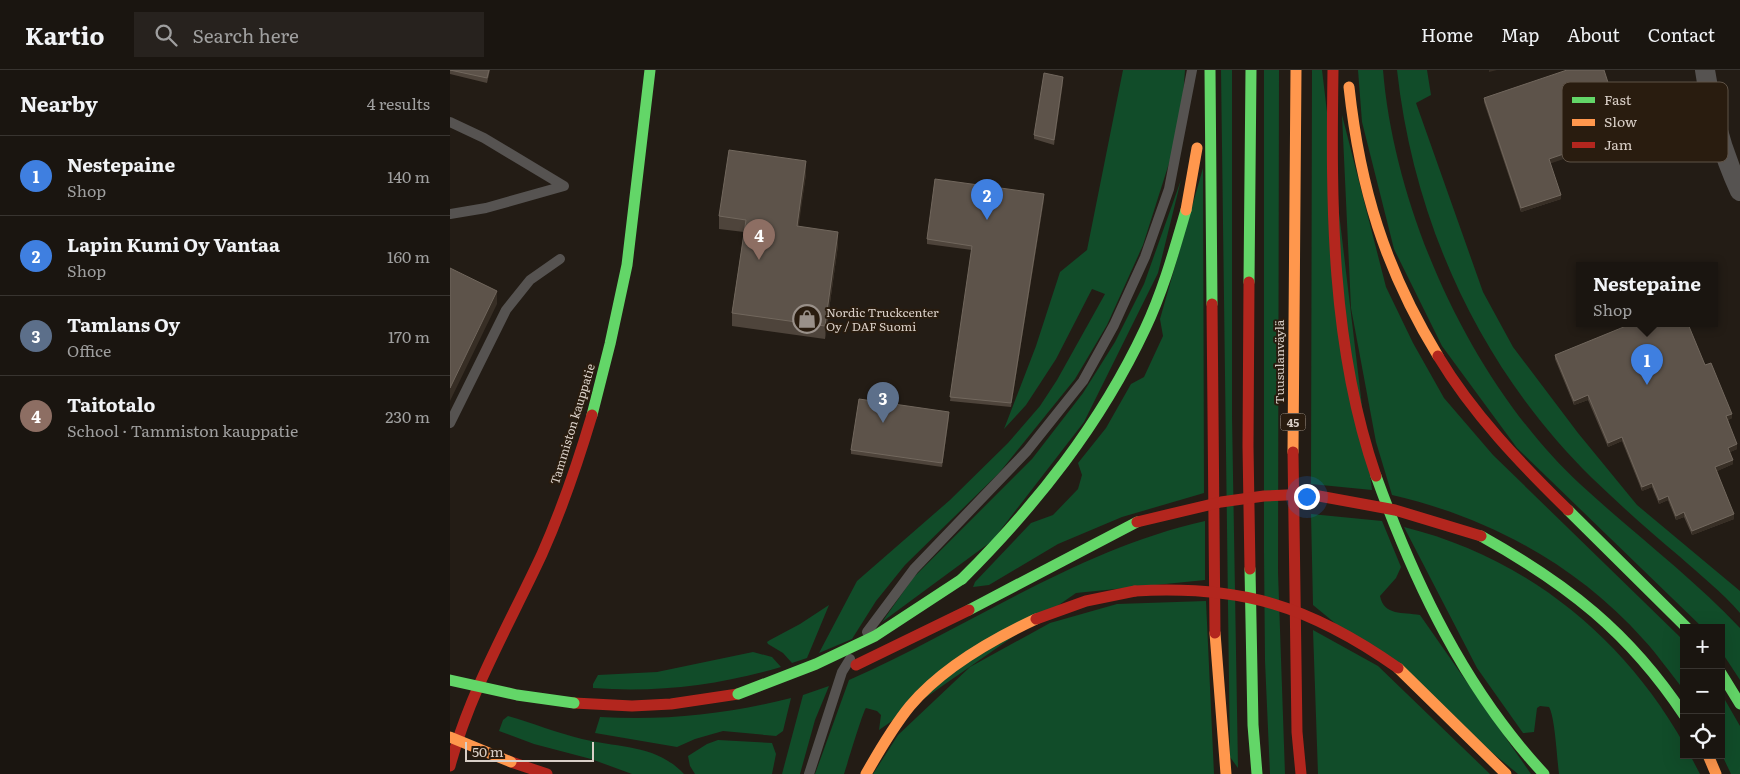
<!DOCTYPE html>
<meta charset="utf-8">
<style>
body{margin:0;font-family:Literata,serif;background:#27221e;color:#f1f3f6}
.controls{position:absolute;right:15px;bottom:15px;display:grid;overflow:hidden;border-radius:0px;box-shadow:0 5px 20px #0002}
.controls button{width:45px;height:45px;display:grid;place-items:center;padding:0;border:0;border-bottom:1px solid #383430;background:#1a1510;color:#f1f3f6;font:25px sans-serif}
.scale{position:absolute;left:15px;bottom:12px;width:129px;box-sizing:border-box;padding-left:5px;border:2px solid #d9cfc7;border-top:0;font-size:14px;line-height:18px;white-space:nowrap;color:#d9cfc7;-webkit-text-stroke:4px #291c0f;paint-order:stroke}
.you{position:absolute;left:856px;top:426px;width:18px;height:18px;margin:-12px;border:4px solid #fff;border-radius:50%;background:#1a73e8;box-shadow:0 0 0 8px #1a73e833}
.badge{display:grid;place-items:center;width:32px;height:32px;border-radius:50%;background:#0b8043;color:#fff;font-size:16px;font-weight:700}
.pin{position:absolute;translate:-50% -41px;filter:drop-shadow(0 1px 2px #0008)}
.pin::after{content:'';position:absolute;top:26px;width:18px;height:15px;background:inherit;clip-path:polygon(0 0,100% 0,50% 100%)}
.popup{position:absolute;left:1126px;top:192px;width:142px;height:65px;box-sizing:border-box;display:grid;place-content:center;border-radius:0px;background:#1a1510;filter:drop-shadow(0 1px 4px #0005);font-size:16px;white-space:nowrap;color:#9f9f9f}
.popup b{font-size:19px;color:#f1f3f6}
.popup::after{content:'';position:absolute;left:50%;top:100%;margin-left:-10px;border:10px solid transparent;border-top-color:#1a1510}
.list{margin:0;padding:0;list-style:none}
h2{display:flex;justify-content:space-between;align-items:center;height:65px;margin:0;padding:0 20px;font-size:21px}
h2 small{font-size:16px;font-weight:400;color:#9f9f9f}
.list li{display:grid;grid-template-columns:32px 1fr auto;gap:15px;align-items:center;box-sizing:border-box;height:80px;padding:0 20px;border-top:1px solid #383430}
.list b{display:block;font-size:19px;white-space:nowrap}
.list p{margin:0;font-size:16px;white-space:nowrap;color:#9f9f9f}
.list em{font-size:16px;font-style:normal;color:#9f9f9f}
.icon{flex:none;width:28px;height:28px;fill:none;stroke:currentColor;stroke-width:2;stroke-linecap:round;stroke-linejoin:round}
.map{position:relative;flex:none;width:1290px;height:704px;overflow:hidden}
header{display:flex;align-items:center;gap:30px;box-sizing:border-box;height:70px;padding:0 25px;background:#1a1510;border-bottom:1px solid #383430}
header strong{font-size:24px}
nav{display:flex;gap:28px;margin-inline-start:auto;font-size:18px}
.search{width:350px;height:45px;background:#27221e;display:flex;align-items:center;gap:12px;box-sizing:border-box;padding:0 18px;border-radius:0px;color:#9f9f9f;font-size:19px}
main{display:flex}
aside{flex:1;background:#1a1510}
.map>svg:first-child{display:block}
</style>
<header>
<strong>Kartio</strong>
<div class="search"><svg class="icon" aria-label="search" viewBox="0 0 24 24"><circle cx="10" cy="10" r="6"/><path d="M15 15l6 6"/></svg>Search here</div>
<nav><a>Home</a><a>Map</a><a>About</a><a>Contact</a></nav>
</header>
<main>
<aside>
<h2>Nearby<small>4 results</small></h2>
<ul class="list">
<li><span class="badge" style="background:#3f7fe0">1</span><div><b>Nestepaine</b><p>Shop</p></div><em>140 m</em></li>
<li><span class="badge" style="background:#3f7fe0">2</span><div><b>Lapin Kumi Oy Vantaa</b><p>Shop</p></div><em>160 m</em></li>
<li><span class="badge" style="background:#5c6f8a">3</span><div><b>Tamlans Oy</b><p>Office</p></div><em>170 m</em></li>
<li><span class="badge" style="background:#8d6e63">4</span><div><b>Taitotalo</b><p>School · Tammiston kauppatie</p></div><em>230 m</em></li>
</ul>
</aside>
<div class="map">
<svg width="1290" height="704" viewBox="0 0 1290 704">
<rect width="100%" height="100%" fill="#231c15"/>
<path fill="#114c29" d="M673 0H735L733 27 721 87 693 175 657 255 625 309 549 403 455 495 426 531 402 569 369 583 407 511 500 430 558 373 590 336 607 310 655 224 642 219 606 289 576 335 554 359 586 276 610 202 637 180Z
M771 0H782V346L788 698 780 687Z
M814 0H829L828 502 835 704H820L815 591 814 482Z
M862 0H872L922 420 861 414Z
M908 0H933C945 145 1023 315 1130 414 1183 463 1241 506 1290 558V610L1271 581V558H1253L1067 378 992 276 944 179 912 52Z
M947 0H977L981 25 966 33 1033 222 1063 277 1128 363 1187 435 1290 521V543C1272 522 1249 504 1229 486 1199 461 1170 435 1142 408 1031 299 964 154 947 0Z
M892 45 936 217 963 273 994 328 1043 385 1230 567 1234 572V620C1220 603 1208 585 1193 569 1127 495 1038 447 942 425L926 372 901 238Z
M753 98 754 423 672 447 608 474 539 515 523 517 525 512 581 453 603 445 628 419 632 405 628 393 656 358 681 314 694 307 713 266 710 249Z
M731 110 708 203 634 352 542 471 432 552 463 508 582 389 633 323 665 272 694 214Z
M861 444 932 451 951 497 946 508 930 526C934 546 953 542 970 545L1081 704H1068L863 535Z
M755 451V510L626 523 429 660 431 645 427 641 416 638C413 641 397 695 394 704H365L399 610C518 558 626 480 755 451Z
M954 457C1075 487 1173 566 1234 674V685H1240L1250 704H1109C1107 689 1105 647 1099 637L1090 636 1087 638 1084 662 1073 663 1027 598Z
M756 531 764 704H423L448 665 520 597 600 553 667 534Z
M379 535 357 588 342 593 333 583 318 574 317 572 320 570 350 554Z
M863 560 928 596 1040 704H868Z
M303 582 322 587 331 597C270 615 207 623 143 618V614L148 605 207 602Z
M379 616 365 650 350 704H332L353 625Z
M1271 623 1290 656V704H1281L1271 683Z
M341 628 333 661 326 666 273 661 245 669 227 677 145 663 150 647C215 651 278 644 341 628Z
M58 646C83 653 107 663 132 669 168 678 206 674 234 704H182L141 689 84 674 49 661 53 650Z
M268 670 322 673 326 684 322 704H245L240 696 238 686 257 674Z"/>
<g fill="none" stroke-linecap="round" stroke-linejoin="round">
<path stroke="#565351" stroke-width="10" d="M0 52 34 68 114 116
M0 144 36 138 114 116
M0 353 56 240 80 210 110 189
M417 562 464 499 577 381 633 311 664 255 695 187 719 119 742 0
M359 704 392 602 400 589"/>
<path stroke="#565351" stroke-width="20" d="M1255 0C1261 42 1272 82 1290 121"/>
<path stroke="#63d668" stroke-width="11" d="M760 0 762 234
M799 212 801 0
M142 345 160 274 177 195 200 0
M926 406C965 514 1015 619 1094 704
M1118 440 1237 558
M1031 466C1117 514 1179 562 1234 645
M800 499 803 655 807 704
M512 509C586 435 650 355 695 259 713 221 724 181 736 140
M519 540 687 452
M1271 603 1290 634"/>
<path stroke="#ff974d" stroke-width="11" d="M899 17C910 118 935 199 988 286
M736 140 747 78
M843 382 846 0
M765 563 776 704
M948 598 1056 704
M1258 685 1266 704
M416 704C429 681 443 657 460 636 492 598 541 570 586 549"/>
<path stroke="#b3261e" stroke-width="11" d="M883 0C881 136 881 276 926 406
M799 212 798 376 800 499
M762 234 765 563
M988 286C1023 344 1070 393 1118 440
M843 382 847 662 851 704
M586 549 636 531 685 521
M124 633 182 636 221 634 288 624
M61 692 97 704
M0 696C20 621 59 555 92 484 112 439 128 392 142 345"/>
<path stroke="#63d668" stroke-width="11" d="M0 610 67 625 124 633
M288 624 366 594 425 566 512 509"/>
<path stroke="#ff974d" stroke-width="11" d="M0 667 61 692"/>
<path stroke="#b3261e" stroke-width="11" d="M687 452 771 432 814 426 858 424 945 440 1031 466
M685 521C792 515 860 536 948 598
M406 595 519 540"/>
</g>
<path fill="#4e443b" d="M0 0H40L37 13 0 4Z
M613 12 604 75 584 69V65Z
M1034 28 1169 47 1183 72 1165 78 1163 72 1100 93 1111 129 1071 142 1034 32Z
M356 104 348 156 388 175 375 269 282 256V243L294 162 269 159V146Z
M594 129 561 337 500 331 522 180 477 174V169Z
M1105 285 1255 295 1282 348 1278 350 1287 379 1280 382 1283 394 1267 401 1284 449 1242 465 1234 447 1226 450 1218 430 1209 434 1202 417 1192 421 1172 371 1158 377 1138 330 1124 335 1105 289Z
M499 347 492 397 401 384V380Z"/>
<path fill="#372e25" d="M1039 0H1047L1039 2Z
M613 7V12L604 75V70Z
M1163 67V72L1099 94V89Z
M1183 68V72L1165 78V74Z
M356 91V104L347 169V156Z
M594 124V129L561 337V333Z
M1111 125V129L1071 142V138Z
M388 162V175L375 269V256Z
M47 221V234L0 331V318Z
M1138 325V330L1124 335V331Z
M499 342V347L492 397V393Z
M1282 344V348L1276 351V346Z
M1172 367V371L1158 377V373Z
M1287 374V379L1278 383V378Z
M1283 390V394L1265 402V397Z
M1202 413V417L1192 421V417Z
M1218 426V430L1209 434V430Z
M1234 442V447L1226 450V446Z
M1284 444V449L1242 465V461Z"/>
<path fill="#5d534a" stroke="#71675d" d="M0 0H39L37 8Z
M1117 0H1154L1169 47 1176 45 1183 68 1165 74 1163 67 1099 89 1111 125 1071 138 1034 28Z
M594 3 613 7 604 70 584 65Z
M279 80 356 91 347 156 388 162 375 256 282 243 296 150 269 146Z
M485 109 594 124 561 333 500 327 522 176 477 169Z
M0 198 47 221 0 318Z
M1181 254H1238L1255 295 1261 293 1282 344 1276 346 1287 374 1278 378 1283 390 1265 397 1284 444 1242 461 1234 442 1226 446 1218 426 1209 430 1202 413 1192 417 1172 367 1158 373 1138 325 1124 331 1105 285Z
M409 329 499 342 492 393 401 380Z"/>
<defs>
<symbol id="shop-ring" viewBox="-11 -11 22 22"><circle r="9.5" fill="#291c0f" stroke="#999089" stroke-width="1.5"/><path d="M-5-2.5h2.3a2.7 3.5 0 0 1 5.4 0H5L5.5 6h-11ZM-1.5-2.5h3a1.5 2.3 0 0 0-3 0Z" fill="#999089"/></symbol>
</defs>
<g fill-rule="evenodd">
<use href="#shop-ring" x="341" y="233" width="32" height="32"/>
</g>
<g text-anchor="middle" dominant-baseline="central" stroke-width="4" stroke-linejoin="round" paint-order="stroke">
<rect fill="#291c0f" stroke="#a49990" stroke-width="1" x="830.5" y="343.5" width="25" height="17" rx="4"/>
<g font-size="11" font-weight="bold" fill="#d9cfc7">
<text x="843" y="352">45</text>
</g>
<g font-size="12" fill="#d9cfc7" stroke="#291c0f" text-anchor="start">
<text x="376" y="242">Nordic Truckcenter<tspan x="376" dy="14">Oy / DAF Suomi</tspan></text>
</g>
<g font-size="12" fill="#d9cfc7" stroke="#291c0f">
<text transform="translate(829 292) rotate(-90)">Tuusulanväylä</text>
<text transform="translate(122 354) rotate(-73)">Tammiston kauppatie</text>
</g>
</g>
<rect x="1112" y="12" width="166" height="80" rx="8" fill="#291c0f" stroke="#5e5246" stroke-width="1"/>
<rect x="1122" y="27" width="23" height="6" fill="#63d668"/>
<rect x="1122" y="49" width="23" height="7" fill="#ff974d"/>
<rect x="1122" y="72" width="23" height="6" fill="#b3261e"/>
<g font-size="14" fill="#d9cfc7">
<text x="1154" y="35">Fast</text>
<text x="1154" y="57">Slow</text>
<text x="1154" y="80">Jam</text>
</g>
</svg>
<div class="controls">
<button>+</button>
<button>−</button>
<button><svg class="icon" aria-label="locate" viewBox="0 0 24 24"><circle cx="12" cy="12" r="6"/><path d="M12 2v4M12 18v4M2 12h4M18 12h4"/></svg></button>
</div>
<div class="scale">50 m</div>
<div class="you"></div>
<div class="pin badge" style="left:1197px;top:315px;background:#3f7fe0">1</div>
<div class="popup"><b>Nestepaine</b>Shop</div>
<div class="pin badge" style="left:537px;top:150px;background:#3f7fe0">2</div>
<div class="pin badge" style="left:433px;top:353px;background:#5c6f8a">3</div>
<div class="pin badge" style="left:309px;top:190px;background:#8d6e63">4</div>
</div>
</main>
